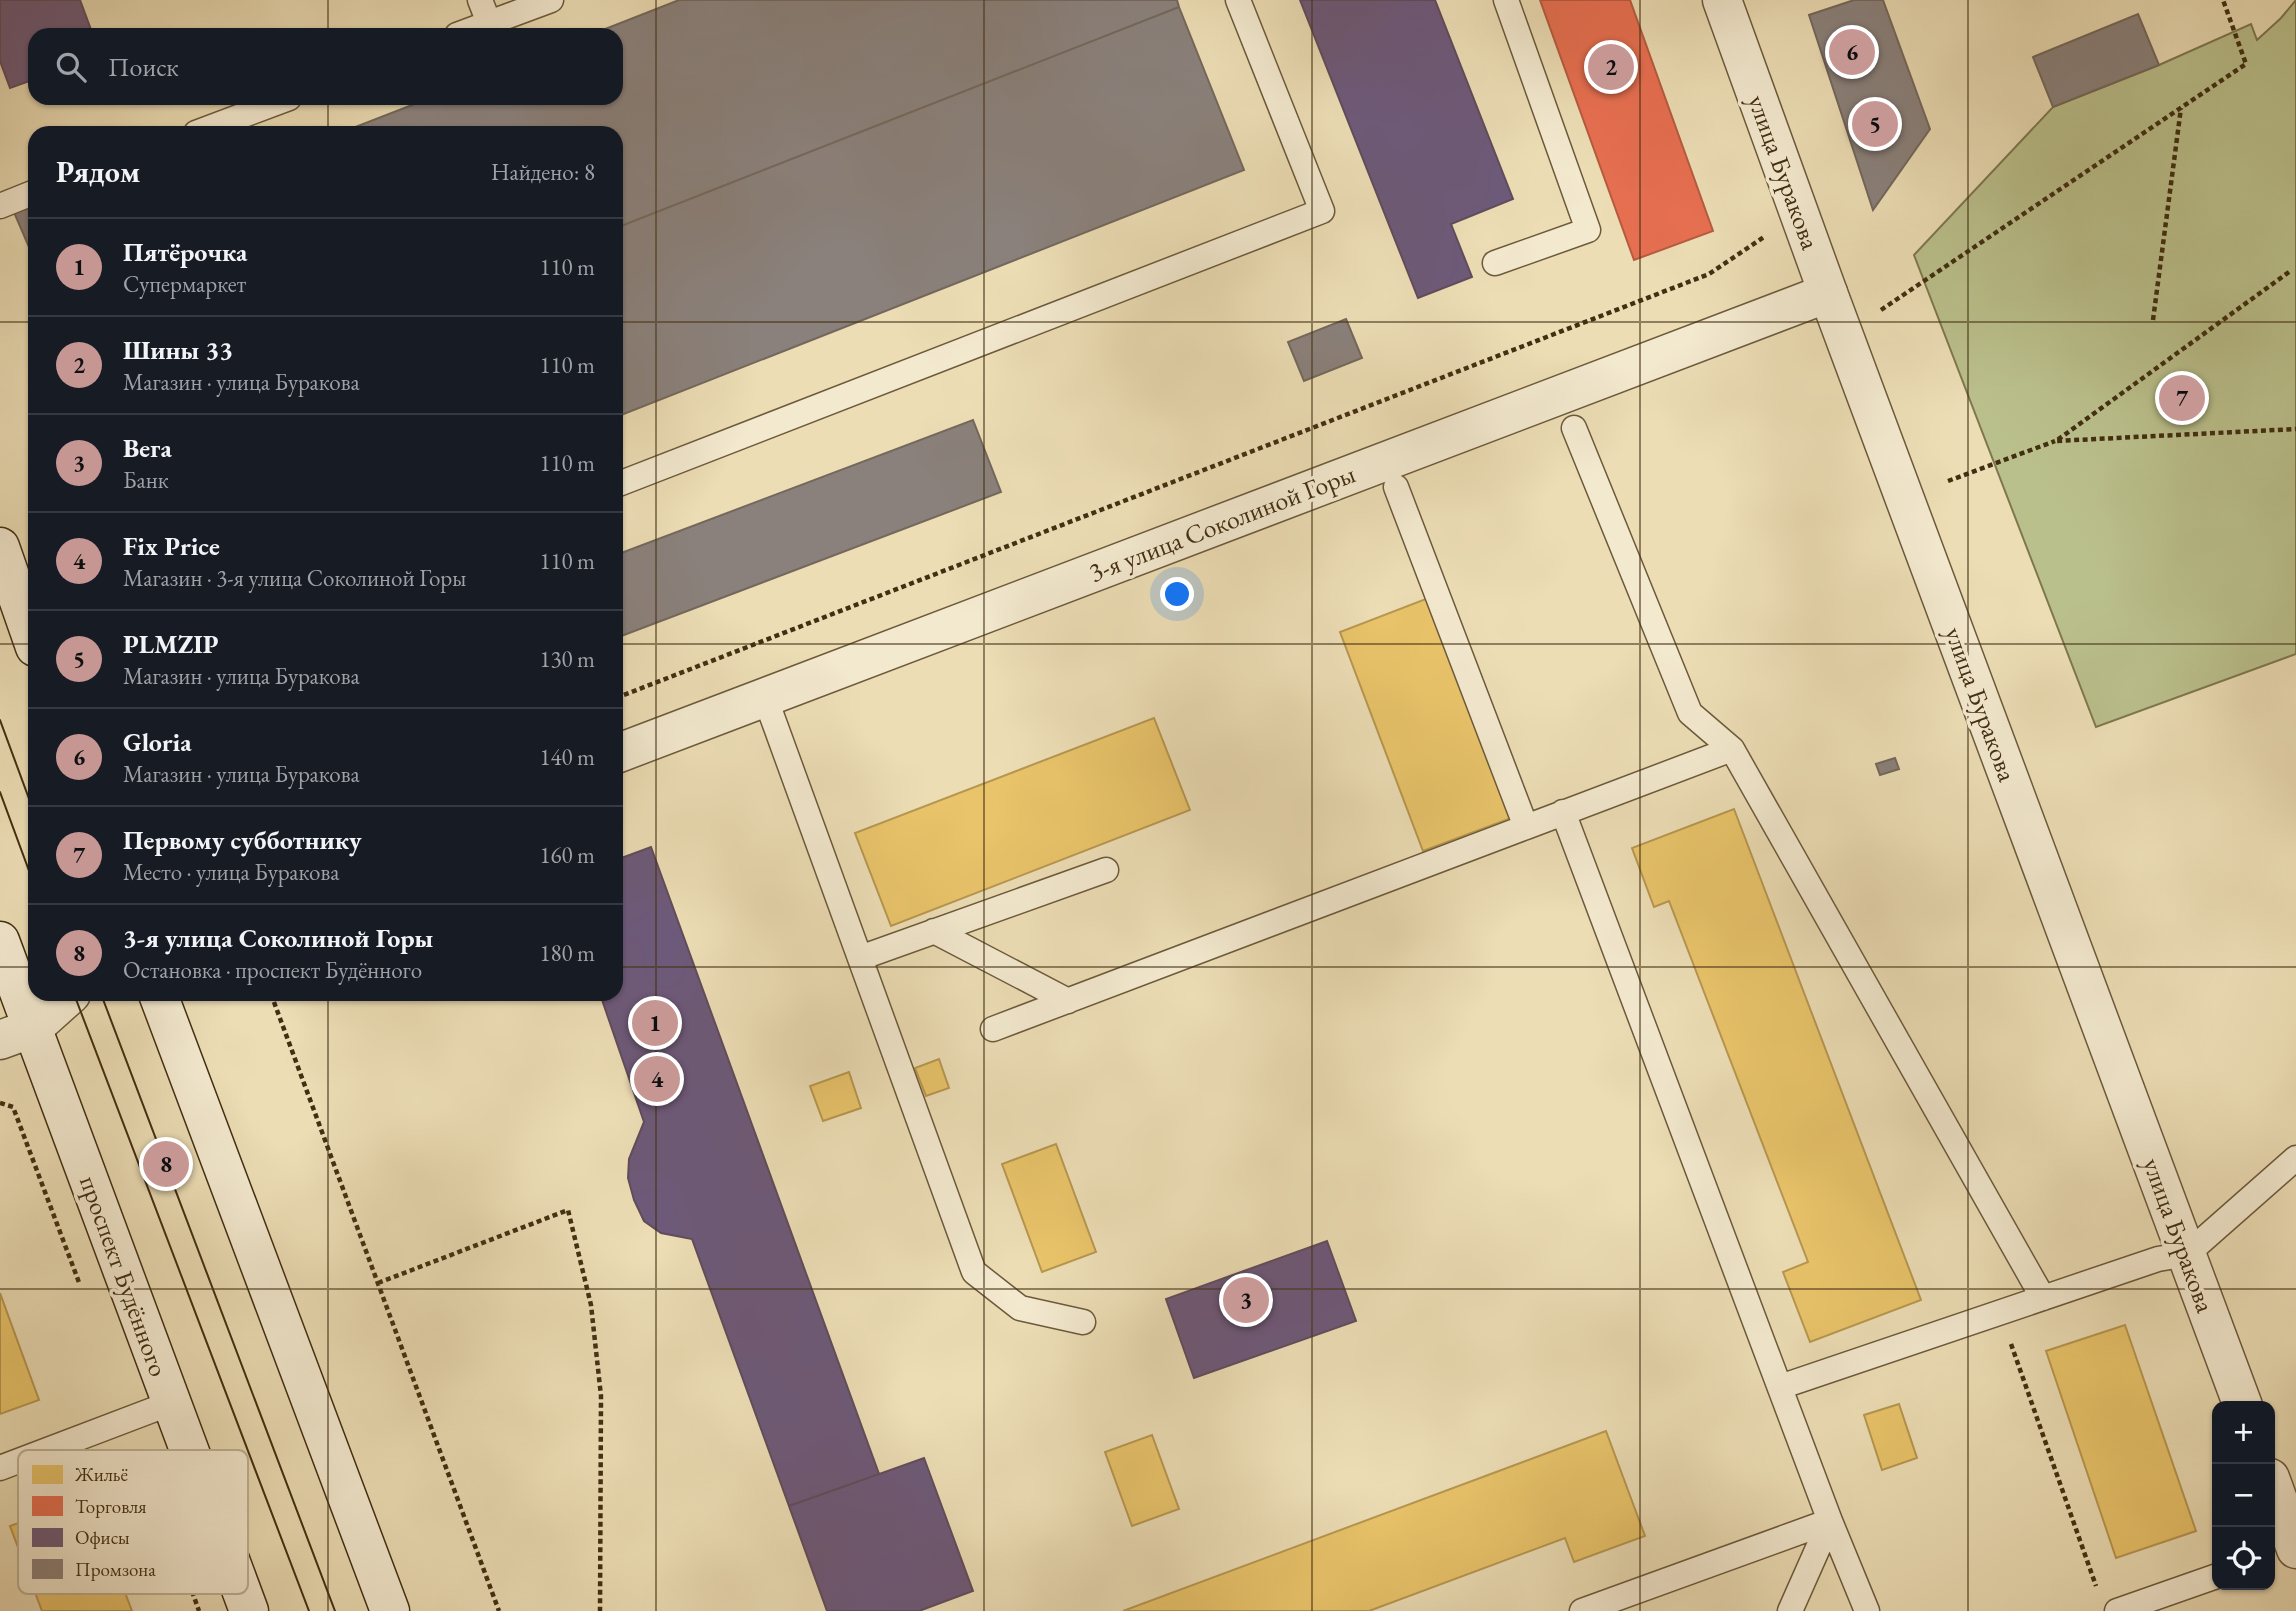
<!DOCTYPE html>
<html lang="ru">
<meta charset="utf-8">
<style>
body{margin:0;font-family:"EB Garamond",serif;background:#242831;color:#f1f3f6}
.controls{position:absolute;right:21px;bottom:21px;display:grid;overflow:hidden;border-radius:14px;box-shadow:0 2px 5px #0004}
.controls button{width:63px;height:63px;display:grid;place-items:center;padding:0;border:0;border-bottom:2px solid #363941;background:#171b24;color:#f1f3f6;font:35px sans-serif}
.you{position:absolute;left:1178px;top:595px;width:24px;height:24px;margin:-18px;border:5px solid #fff;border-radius:50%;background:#1a73e8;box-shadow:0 0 0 10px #1a73e833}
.badge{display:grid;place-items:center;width:46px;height:46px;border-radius:50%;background:#c59692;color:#111;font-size:23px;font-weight:700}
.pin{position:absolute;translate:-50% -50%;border:4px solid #fff;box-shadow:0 2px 7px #0006}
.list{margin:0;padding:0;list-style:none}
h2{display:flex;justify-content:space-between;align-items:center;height:91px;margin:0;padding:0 28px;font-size:30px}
h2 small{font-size:23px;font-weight:400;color:#9ea1a6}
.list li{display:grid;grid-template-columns:46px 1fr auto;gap:21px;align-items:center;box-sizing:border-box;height:98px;padding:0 28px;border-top:2px solid #363941}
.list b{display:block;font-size:26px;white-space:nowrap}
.list p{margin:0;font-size:23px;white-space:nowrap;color:#9ea1a6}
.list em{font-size:23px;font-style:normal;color:#9ea1a6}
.icon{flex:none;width:38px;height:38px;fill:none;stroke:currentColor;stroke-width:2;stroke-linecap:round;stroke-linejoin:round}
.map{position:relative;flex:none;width:2296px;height:1611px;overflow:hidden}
.search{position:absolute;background:#171b24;box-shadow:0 2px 5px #0004;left:28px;top:28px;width:595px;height:77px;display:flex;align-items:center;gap:18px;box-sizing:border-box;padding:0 24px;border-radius:21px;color:#9ea1a6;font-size:26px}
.panel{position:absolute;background:#171b24;box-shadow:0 2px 5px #0004;left:28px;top:126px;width:595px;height:875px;border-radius:21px}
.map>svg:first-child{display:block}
</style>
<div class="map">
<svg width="2296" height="1611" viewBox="0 0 2296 1611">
<rect width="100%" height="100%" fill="#ecddb5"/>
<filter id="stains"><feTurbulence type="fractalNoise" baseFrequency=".00286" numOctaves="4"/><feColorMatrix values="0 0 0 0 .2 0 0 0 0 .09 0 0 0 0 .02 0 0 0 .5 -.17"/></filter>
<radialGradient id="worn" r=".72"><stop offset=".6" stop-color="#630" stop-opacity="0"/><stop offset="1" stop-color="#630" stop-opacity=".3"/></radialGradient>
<path fill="#bac08c" stroke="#7e784f" stroke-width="2" d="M2296 0V654L2096 727 1914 255 2053 107 2159 65 2251 24 2257 40 2281 18Z"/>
<path fill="#e9c46a" stroke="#b79750" stroke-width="2" d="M1431 597 1514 817 1423 851 1340 632Z
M1154 718 1190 810 891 926 855 833Z
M1734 809 1921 1300 1810 1342 1783 1272 1808 1262 1669 901 1654 907 1632 848Z
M939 1059 949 1088 926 1096 915 1068Z
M849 1072 861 1108 823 1121 810 1086Z
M1056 1144 1096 1252 1042 1272 1002 1164Z
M0 1293 39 1400 0 1414Z
M2125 1325 2196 1531 2116 1558 2046 1351Z
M1899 1404 1917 1458 1882 1470 1864 1415Z
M1606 1431 1645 1536 1574 1562 1565 1538 1369 1611H1123Z
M1152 1435 1179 1509 1132 1526 1105 1452Z
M89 1497 132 1611H42L10 1526Z"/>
<path fill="#e76f51" stroke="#b65c3e" stroke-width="2" d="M1540 0H1630L1713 231 1634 260Z"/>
<path fill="#6d597a" stroke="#604c5b" stroke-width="2" d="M0 0H80L93 35H35V79L10 88 0 61Z
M1300 0H1435L1513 199 1451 224 1472 277 1418 298Z
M651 847 879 1474 789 1506 692 1239 661 1233 644 1221 634 1200 628 1178 629 1159 644 1122 600 994H616V860Z
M1327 1241 1356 1321 1194 1378 1166 1299Z
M924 1458 973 1591 919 1611H827L789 1506Z"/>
<path fill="#8a817c" stroke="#74685c" stroke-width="2" d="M679 0H1177L1179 7 616 228V133H340L430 98H616V35H590Z
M1854 0H1883L1930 129 1873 210 1809 15Z
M1179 7 1244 170 616 417V228Z
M2138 14 2159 65 2053 107 2033 57Z
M35 201V253L32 254 13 210Z
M1346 319 1362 358 1304 381 1288 342Z
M973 420 1001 492 616 638V555Z
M1895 758 1899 769 1880 775 1876 764Z"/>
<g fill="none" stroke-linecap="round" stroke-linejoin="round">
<defs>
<path id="service" d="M480 0 489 23
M457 35 551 0
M196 133 289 98
M0 206 35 192
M1495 263 1588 230 1506 0
M1574 428 1690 713 1732 749 2043 1298
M616 485 1322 211 1238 0
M1396 487 1526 827 1732 749
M765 697 974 1272 1020 1308 1083 1322
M1563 812 1830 1521 1790 1611
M934 931 1068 1001
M860 958 1106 870
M993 1029 1526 827
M1780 1387 2158 1259 2187 1254 2296 1158
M0 1468 171 1403
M1582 1611 1830 1521 1867 1611
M2117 1611 2217 1576"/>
<path id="minor" d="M616 754 1828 293
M0 1040 33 1028 71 994"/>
<path id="tertiary" d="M1722 0 1828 293 2243 1406
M2270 1478 2296 1549"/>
<path id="secondary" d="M0 547 35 647
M0 941 249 1611
M158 994 390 1611"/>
</defs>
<use href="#service" stroke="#6c5a3b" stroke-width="27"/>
<use href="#minor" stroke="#6c5a3b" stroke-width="41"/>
<use href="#tertiary" stroke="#6c5a3b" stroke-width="41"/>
<use href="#secondary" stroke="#422f12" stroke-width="41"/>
<path stroke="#422f12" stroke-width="4.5" stroke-dasharray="5 3.5" stroke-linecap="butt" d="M2289 272 2056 441 2296 429
M1881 310 2246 64 2223 0
M2153 320 2181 108
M1948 481 2055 441
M616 698 1709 274 1764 237
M271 994 499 1611
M0 1103 13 1107 80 1285
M378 1283 568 1210 591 1305 601 1396 600 1611
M2011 1344 2096 1586
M161 1503 199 1611"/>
<use href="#service" stroke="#f3e9cf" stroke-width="24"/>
<use href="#minor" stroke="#f3e9cf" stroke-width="38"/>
<use href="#tertiary" stroke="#f3e9cf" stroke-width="38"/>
<use href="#secondary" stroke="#f3e9cf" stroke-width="38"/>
<path stroke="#422f12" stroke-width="2" d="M0 720 35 815
M0 792 35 887
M74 994 309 1611
M101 994 335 1611"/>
</g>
<path fill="none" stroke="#422f12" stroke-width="2" stroke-opacity="0.55" d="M328 0V35M656 0V1611M984 0V1611M1312 0V1611M1640 0V1611M1968 0V1611M328 98V133M0 322H35M616 322H2296M0 644H35M616 644H2296M0 967H35M616 967H2296M328 994V1611M0 1289H2296"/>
<g text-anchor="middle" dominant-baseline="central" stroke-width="7" stroke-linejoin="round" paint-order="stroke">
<g font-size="26" fill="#422f12" stroke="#f3e9cf">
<text transform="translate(1784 172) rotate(70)">улица Буракова</text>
<text transform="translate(1222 523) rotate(-21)">3-я улица Соколиной Горы</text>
<text transform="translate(1981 704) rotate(70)">улица Буракова</text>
<text transform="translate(2179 1235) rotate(70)">улица Буракова</text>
<text transform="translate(124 1276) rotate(70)">проспект Будённого</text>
</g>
</g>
<rect x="18" y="1450" width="230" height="144" rx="10" fill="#f3e9cf" stroke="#beb196" stroke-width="2"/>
<rect x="32" y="1465" width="31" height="19" fill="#e9c46a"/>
<rect x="32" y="1496" width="31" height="20" fill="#e76f51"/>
<rect x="32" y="1528" width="31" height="19" fill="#6d597a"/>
<rect x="32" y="1559" width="31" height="20" fill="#8a817c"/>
<g font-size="19" fill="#422f12">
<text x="75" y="1481">Жильё</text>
<text x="75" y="1513">Торговля</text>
<text x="75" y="1544">Офисы</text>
<text x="75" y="1576">Промзона</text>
</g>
<rect width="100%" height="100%" filter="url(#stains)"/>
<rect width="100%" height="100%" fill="url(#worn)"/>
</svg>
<div class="controls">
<button>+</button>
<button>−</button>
<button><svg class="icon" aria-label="locate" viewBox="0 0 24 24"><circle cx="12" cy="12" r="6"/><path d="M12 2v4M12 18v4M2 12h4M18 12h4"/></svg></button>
</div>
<div class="you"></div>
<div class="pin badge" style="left:655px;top:1023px">1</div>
<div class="pin badge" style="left:1611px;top:67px">2</div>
<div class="pin badge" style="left:1246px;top:1300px">3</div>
<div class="pin badge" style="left:657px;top:1079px">4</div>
<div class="pin badge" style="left:1875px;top:124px">5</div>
<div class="pin badge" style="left:1852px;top:52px">6</div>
<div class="pin badge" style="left:2182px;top:398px">7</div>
<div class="pin badge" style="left:166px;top:1164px">8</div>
<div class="search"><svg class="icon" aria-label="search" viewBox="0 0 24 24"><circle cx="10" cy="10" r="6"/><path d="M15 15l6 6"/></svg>Поиск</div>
<section class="panel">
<h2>Рядом<small>Найдено: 8</small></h2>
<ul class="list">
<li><span class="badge">1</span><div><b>Пятёрочка</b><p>Супермаркет</p></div><em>110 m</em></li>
<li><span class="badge">2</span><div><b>Шины 33</b><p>Магазин · улица Буракова</p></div><em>110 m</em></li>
<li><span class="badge">3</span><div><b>Вега</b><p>Банк</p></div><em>110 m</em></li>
<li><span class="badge">4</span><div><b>Fix Price</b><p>Магазин · 3-я улица Соколиной Горы</p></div><em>110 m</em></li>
<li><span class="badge">5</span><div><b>PLMZIP</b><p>Магазин · улица Буракова</p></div><em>130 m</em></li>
<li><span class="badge">6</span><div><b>Gloria</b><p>Магазин · улица Буракова</p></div><em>140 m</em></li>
<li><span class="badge">7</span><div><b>Первому субботнику</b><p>Место · улица Буракова</p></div><em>160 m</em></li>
<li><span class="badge">8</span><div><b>3-я улица Соколиной Горы</b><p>Остановка · проспект Будённого</p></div><em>180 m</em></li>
</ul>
</section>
</div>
